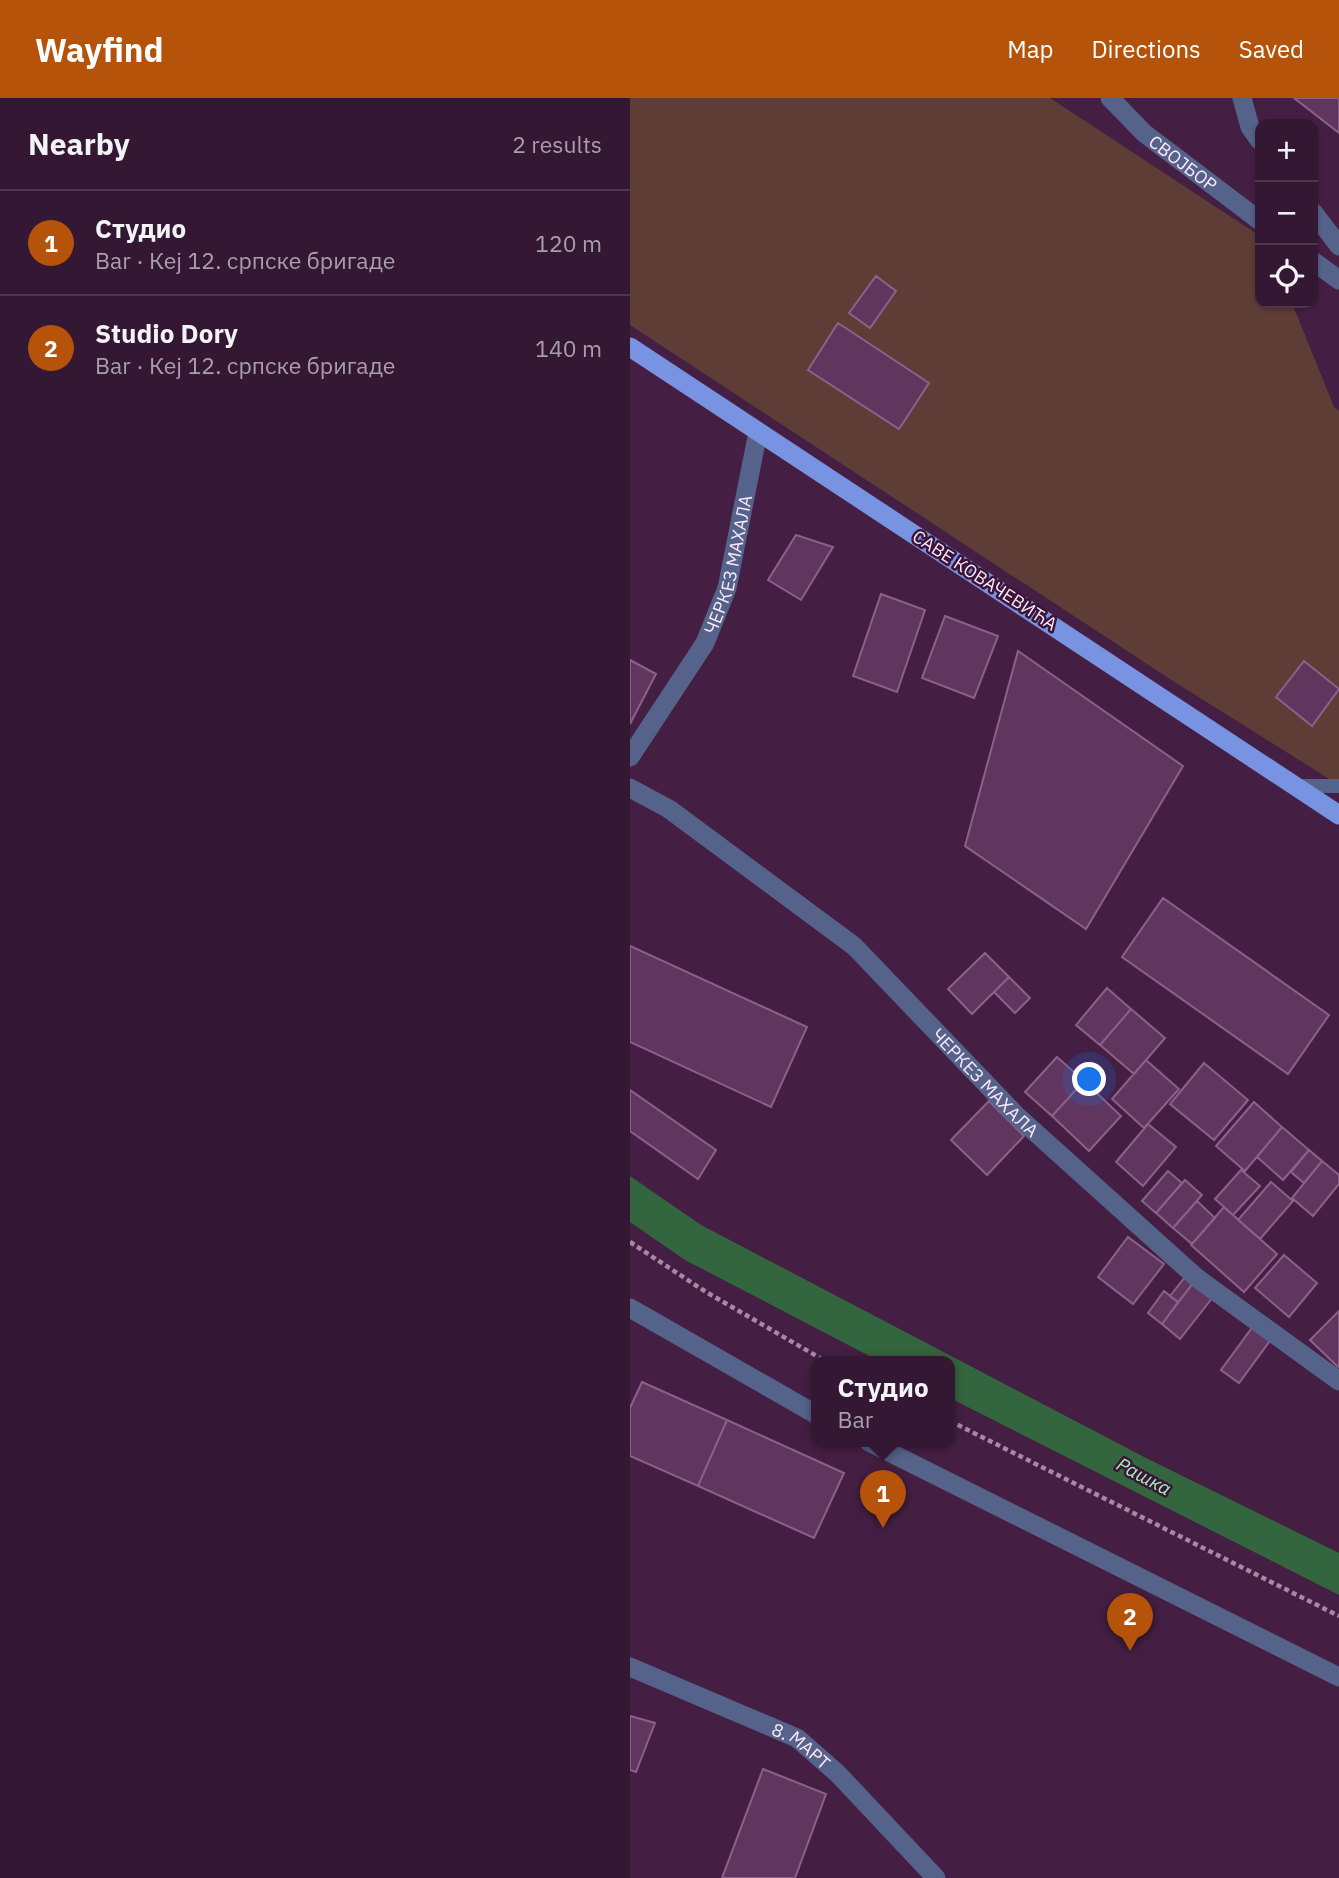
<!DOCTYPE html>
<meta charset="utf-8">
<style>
body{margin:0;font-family:"IBM Plex Sans",sans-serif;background:#3f243e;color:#f1f3f6}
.controls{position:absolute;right:21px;top:21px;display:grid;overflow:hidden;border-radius:14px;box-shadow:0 2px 5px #0004}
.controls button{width:63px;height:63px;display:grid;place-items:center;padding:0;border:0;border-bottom:2px solid #4e364d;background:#341732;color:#f1f3f6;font:35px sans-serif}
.you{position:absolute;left:460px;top:982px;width:24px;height:24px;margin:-18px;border:5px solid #fff;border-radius:50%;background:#1a73e8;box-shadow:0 0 0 10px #1a73e833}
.badge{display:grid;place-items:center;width:46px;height:46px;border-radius:50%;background:#b45309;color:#fff;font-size:23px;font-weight:700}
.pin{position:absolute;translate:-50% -58px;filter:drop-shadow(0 2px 4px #0008)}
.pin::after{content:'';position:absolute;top:37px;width:24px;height:21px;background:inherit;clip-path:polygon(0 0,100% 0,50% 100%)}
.popup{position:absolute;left:181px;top:1258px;width:144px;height:91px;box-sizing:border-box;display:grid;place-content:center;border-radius:14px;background:#341732;filter:drop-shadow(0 2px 5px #0005);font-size:23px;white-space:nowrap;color:#a99fac}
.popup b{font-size:26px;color:#f1f3f6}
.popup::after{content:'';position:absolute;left:50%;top:100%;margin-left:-14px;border:14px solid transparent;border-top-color:#341732}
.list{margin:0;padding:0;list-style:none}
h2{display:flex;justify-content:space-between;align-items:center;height:91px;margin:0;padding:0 28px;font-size:30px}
h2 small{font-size:23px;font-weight:400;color:#a99fac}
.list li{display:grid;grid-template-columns:46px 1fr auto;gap:21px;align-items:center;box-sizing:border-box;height:105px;padding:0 28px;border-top:2px solid #4e364d}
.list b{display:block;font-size:26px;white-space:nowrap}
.list p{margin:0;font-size:23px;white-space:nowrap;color:#a99fac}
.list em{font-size:23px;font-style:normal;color:#a99fac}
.icon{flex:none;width:38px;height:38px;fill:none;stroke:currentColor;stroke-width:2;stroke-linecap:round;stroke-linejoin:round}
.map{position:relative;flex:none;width:709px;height:1780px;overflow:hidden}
header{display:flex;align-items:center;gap:42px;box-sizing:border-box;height:98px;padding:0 35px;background:#b45309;color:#fff}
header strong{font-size:33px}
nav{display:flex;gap:38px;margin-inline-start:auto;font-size:24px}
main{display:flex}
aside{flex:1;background:#341732}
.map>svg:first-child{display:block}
</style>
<header>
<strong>Wayfind</strong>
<nav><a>Map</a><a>Directions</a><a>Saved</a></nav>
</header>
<main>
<aside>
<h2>Nearby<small>2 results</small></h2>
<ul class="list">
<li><span class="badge">1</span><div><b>Студио</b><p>Bar · Кеј 12. српске бригаде</p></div><em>120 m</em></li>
<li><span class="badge">2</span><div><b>Studio Dory</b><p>Bar · Кеј 12. српске бригаде</p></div><em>140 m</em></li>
</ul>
</aside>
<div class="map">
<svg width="709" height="1780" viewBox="0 0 709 1780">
<rect width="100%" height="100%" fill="#451f43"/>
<path fill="#5f3d37" d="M0 0H420L630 138V205H662L704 309 709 313V687L543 583 0 227Z"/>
<path fill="#33653e" d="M0 1078 71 1127 516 1360 709 1455V1497L320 1300V1264H251L55 1162 0 1124Z"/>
<path fill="#61365e" stroke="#8c6189" stroke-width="2" d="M664 0H709V35Z
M246 178 266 193 240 230 219 215Z
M208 225 299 285 269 331 178 272Z
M166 437 203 449 171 502 138 482Z
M251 496 295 512 267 594 223 578Z
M315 518 368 538 344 600 292 580Z
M388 553 553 668 456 831 335 748Z
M0 562 26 576 0 626Z
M674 563 709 591 682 628 646 599Z
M533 800 699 917 658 976 492 859Z
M0 848 177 929 141 1009 0 944Z
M355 855 379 879 342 916 318 891Z
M379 879 400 900 385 915 364 894Z
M477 890 501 911 470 947 446 927Z
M501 911 535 940 504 976 470 947Z
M427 959 454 983 422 1018 395 994Z
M516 962 549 991 514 1030 482 1001Z
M574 965 618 1002 584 1042 540 1006Z
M454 983 491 1018 459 1053 422 1018Z
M0 992 86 1052 68 1081 0 1033Z
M359 1003 394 1038 357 1077 321 1042Z
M624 1004 652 1029 615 1073 586 1048Z
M518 1026 546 1049 513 1088 486 1064Z
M652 1029 679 1052 653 1082 627 1059Z
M679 1052 692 1063 674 1085 661 1074Z
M692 1063 709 1077V1086L683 1118 662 1100Z
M611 1072 630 1088 603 1117 585 1101Z
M538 1073 552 1085 526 1115 512 1103Z
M555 1082 572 1097 543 1130 526 1115Z
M641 1084 663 1103 630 1141 608 1122Z
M567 1103 585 1120 562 1146 543 1130Z
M594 1109 647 1156 614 1194 561 1147Z
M498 1139 534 1166 503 1206 468 1179Z
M654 1157 687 1185 659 1219 625 1190Z
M556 1178 564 1184 548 1204 540 1198Z
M564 1184 583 1199 550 1241 532 1226Z
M534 1193 548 1204 532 1226 518 1215Z
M709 1213V1268L708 1269 680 1242Z
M624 1227 642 1240 609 1285 591 1272Z
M12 1284 97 1322 68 1388 0 1358V1310Z
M97 1322 214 1375 184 1440 68 1388Z
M0 1618 25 1625 6 1674 0 1672Z
M133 1671 196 1696 165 1780H92Z"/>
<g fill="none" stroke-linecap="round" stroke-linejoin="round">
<path stroke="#a68aa4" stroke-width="4.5" stroke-dasharray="5 3.5" stroke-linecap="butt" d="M0 1144 76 1194 197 1264
M320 1323 709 1518"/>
<path stroke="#55638a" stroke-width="14" d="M666 688H709"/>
<g stroke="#55638a" stroke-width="19">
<path id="s1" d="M480 0 514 35 630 123"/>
<path d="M612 0 620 29 630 43"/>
<path d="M683 114 709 148"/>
<path d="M683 163 709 182"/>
<path id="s2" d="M0 659 75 545 97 490 128 334"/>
<path id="s3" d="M0 690 39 711 224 848 386 1017 567 1180 709 1283"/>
<path id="s4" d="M0 1569 167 1640 208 1676 306 1780"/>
</g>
<path stroke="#55638a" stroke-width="19" d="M0 1210 187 1317
M239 1344 709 1579"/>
<path stroke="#7993e3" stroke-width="19" d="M0 249 709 717"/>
</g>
<g text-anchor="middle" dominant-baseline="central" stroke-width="5" stroke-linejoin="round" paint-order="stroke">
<g font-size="18" fill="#fce8fa" stroke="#3a1539">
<text stroke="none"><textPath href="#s1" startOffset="98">СВОЈБОР</textPath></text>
<text stroke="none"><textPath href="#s2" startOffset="219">ЧЕРКЕЗ МАХАЛА</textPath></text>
<text transform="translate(355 482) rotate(33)">САВЕ КОВАЧЕВИЋА</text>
<text stroke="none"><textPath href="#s3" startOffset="464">ЧЕРКЕЗ МАХАЛА</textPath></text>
<text stroke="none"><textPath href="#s4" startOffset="189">8. МАРТ</textPath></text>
</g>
<g font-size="19" font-style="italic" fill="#a4f0b2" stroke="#3a1539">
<text transform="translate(514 1378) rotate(28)">Рашка</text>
</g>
</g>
</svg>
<div class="controls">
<button>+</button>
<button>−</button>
<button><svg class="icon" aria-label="locate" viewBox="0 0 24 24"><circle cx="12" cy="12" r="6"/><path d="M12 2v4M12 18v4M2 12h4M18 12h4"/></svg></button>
</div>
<div class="you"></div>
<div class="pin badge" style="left:253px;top:1430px">1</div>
<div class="popup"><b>Студио</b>Bar</div>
<div class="pin badge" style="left:500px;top:1553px">2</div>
</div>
</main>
